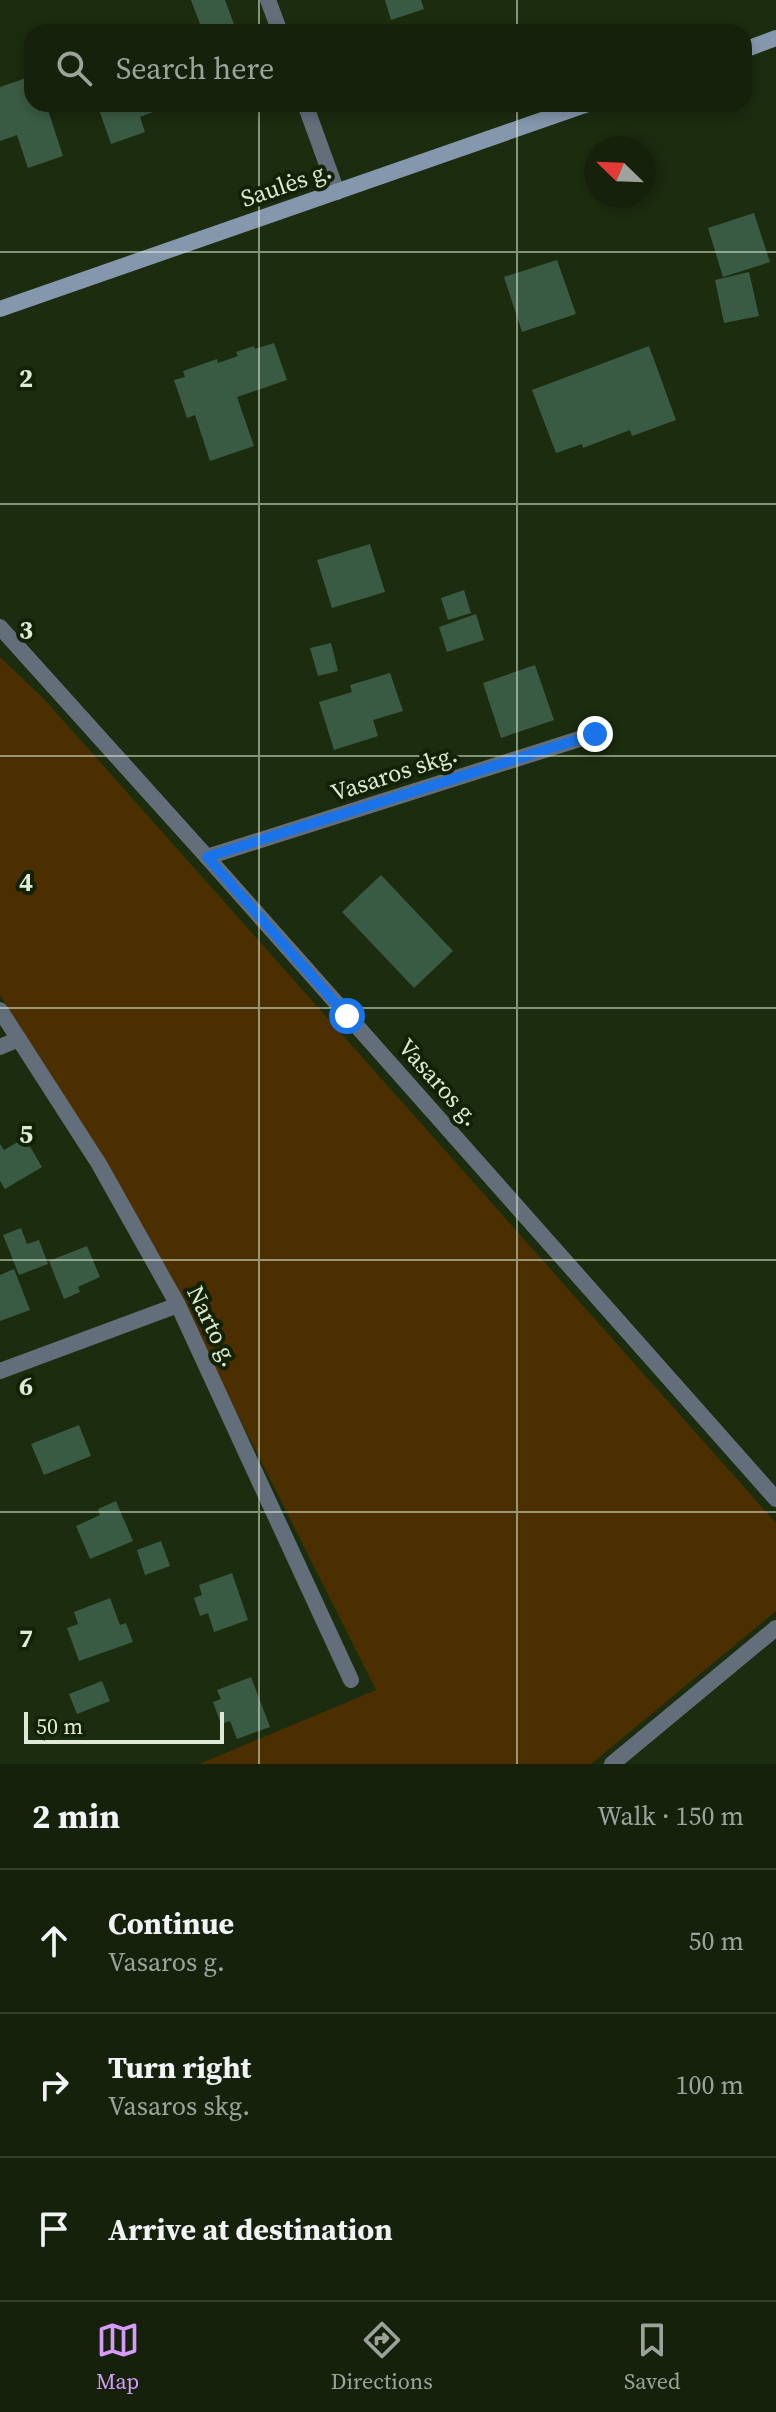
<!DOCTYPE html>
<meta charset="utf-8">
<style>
body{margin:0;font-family:"Source Serif 4",serif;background:#222e18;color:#f1f3f6}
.compass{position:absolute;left:584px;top:136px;width:72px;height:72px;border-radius:50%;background:#15210a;box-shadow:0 4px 12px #0003;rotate:293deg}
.scale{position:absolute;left:24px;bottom:20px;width:200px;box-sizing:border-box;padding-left:8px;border:4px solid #dee9d6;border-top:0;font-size:22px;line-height:28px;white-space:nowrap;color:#dee9d6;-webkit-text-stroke:6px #132204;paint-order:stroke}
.stop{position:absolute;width:24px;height:24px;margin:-18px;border:6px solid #1a73e8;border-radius:50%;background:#fff}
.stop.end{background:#1a73e8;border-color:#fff;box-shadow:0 2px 8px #0008}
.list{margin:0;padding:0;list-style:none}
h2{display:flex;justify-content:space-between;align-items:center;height:104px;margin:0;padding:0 32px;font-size:34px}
h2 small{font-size:26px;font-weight:400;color:#9da39c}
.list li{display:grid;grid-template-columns:52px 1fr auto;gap:24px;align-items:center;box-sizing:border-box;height:144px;padding:0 32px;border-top:2px solid #343e2b}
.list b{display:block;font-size:30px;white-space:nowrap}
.list p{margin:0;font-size:26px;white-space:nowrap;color:#9da39c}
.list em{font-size:26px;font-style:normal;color:#9da39c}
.icon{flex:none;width:44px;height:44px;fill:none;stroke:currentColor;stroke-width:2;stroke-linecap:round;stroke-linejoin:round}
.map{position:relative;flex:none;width:776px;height:1764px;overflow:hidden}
.search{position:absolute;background:#15210a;box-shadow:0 4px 12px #0003;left:24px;right:24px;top:24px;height:88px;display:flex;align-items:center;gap:20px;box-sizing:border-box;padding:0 28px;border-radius:24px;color:#9da39c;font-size:30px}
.sheet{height:536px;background:#15210a}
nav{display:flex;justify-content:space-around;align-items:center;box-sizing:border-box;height:112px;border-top:2px solid #343e2b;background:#15210a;font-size:22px;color:#9da39c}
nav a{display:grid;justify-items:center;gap:4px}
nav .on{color:#d69bfa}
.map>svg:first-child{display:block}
</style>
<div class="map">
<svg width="776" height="1764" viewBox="0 0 776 1764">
<rect width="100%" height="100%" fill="#1c2c0e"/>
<path fill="#4c2f00" d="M0 657 45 700 776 1523V1611L591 1764H199L376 1690 186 1312 103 1158 0 995Z"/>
<path fill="#3a5b43" d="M191 0H225L237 32H179L200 24Z
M385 0H421L424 9 391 20Z
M32 76V104H46L63 156 28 168 17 135 0 141V87Z
M97 104H166L167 107 140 117 145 132 111 144Z
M754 213 770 262 723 277 708 228Z
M557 260 576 314 522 332 504 277Z
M749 272 759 316 724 323 715 280Z
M274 343 287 380 237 397 254 446 210 461 195 415 187 418 174 380 185 377 183 371 217 359 218 363 238 356 236 352 254 346 255 349Z
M649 346 676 420 632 436 630 430 583 448 582 444 556 453 532 390Z
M370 544 385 592 332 608 317 560Z
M464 590 471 613 448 620 441 598Z
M476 614 484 640 447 652 439 627Z
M331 643 338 671 318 676 310 648Z
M535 665 554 720 501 738 483 683Z
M390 673 403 711 373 720 378 736 334 750 319 702 352 692 350 685Z
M381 875 453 951 414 988 342 912Z
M25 1138 42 1167 5 1189 0 1181V1144L4 1150Z
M21 1228 27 1244 39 1240 48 1264 19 1275 3 1235Z
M87 1246 100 1277 78 1287 80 1292 64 1299 49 1261Z
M14 1269 30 1310 0 1321V1275Z
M79 1425 91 1456 44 1475 31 1444Z
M116 1501 133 1541 90 1559 76 1526 100 1515 98 1509Z
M161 1541 170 1566 145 1575 137 1550Z
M232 1573 248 1620 214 1632 208 1613 200 1616 194 1598 202 1595 199 1585Z
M110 1598 120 1625 126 1623 133 1642 79 1661 67 1628 78 1624 74 1612Z
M251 1677 270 1727 237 1739 230 1721 221 1724 213 1702 221 1699 217 1690Z
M102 1681 110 1701 77 1714 69 1694Z"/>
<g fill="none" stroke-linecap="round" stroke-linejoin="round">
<path stroke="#636e7b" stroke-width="16" d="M268 0 280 32
M305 104 337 192
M207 857 595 734
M0 1010 99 1164 178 1305 351 1680
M0 1047 19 1039
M0 1371 178 1305"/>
<path stroke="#636e7b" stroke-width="16" d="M0 627 207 857 776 1499
M612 1764 776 1628"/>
<path stroke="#8597ac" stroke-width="16" d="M744 50 776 38
M0 309 588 104"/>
</g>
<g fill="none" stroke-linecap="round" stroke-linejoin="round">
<path stroke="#1a73e8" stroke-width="10" d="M347 1016 207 857 595 734"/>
</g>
<path fill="none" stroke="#dee9d6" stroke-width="2" stroke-opacity="0.55" d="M259 0V32M517 0V32M259 104V1764M517 104V1764M0 252H776M0 504H776M0 756H776M0 1008H776M0 1260H776M0 1512H776"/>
<g text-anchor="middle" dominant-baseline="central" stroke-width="8" stroke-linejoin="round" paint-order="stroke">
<g font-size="24" fill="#dee9d6" stroke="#132204">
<text transform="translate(286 184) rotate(-19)">Saulės g.</text>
<text transform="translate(394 773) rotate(-18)">Vasaros skg.</text>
<text transform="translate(439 1082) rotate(48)">Vasaros g.</text>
<text transform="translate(213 1326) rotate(64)">Narto g.</text>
</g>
</g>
<g font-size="26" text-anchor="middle" font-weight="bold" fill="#dee9d6" stroke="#132204" stroke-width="8" stroke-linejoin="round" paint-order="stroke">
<text x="26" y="387">2</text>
<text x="26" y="639">3</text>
<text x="26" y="891">4</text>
<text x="26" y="1143">5</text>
<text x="26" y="1395">6</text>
<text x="26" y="1647">7</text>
</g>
</svg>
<svg class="compass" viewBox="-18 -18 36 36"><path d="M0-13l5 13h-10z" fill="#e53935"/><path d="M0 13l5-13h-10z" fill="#9da39c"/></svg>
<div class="scale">50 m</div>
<div class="stop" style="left:347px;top:1016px"></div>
<div class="stop end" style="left:595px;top:734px"></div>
<div class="search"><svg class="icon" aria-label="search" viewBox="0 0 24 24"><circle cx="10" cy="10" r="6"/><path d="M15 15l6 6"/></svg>Search here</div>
</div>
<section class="sheet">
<h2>2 min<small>Walk · 150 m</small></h2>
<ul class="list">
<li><svg class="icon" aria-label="ahead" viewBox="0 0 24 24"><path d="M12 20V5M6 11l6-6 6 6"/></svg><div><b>Continue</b><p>Vasaros g.</p></div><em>50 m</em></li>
<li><svg class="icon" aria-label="right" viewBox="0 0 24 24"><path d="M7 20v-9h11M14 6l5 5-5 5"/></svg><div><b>Turn right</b><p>Vasaros skg.</p></div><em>100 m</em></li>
<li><svg class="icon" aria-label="arrive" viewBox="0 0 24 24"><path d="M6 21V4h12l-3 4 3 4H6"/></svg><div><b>Arrive at destination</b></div></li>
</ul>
</section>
<nav>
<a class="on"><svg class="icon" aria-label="map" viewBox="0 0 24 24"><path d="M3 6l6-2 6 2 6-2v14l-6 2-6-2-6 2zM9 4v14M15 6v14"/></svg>Map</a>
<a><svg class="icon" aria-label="directions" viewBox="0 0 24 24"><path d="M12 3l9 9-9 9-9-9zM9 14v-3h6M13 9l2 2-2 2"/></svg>Directions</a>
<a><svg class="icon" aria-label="saved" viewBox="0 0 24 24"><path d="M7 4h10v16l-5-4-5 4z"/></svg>Saved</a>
</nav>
